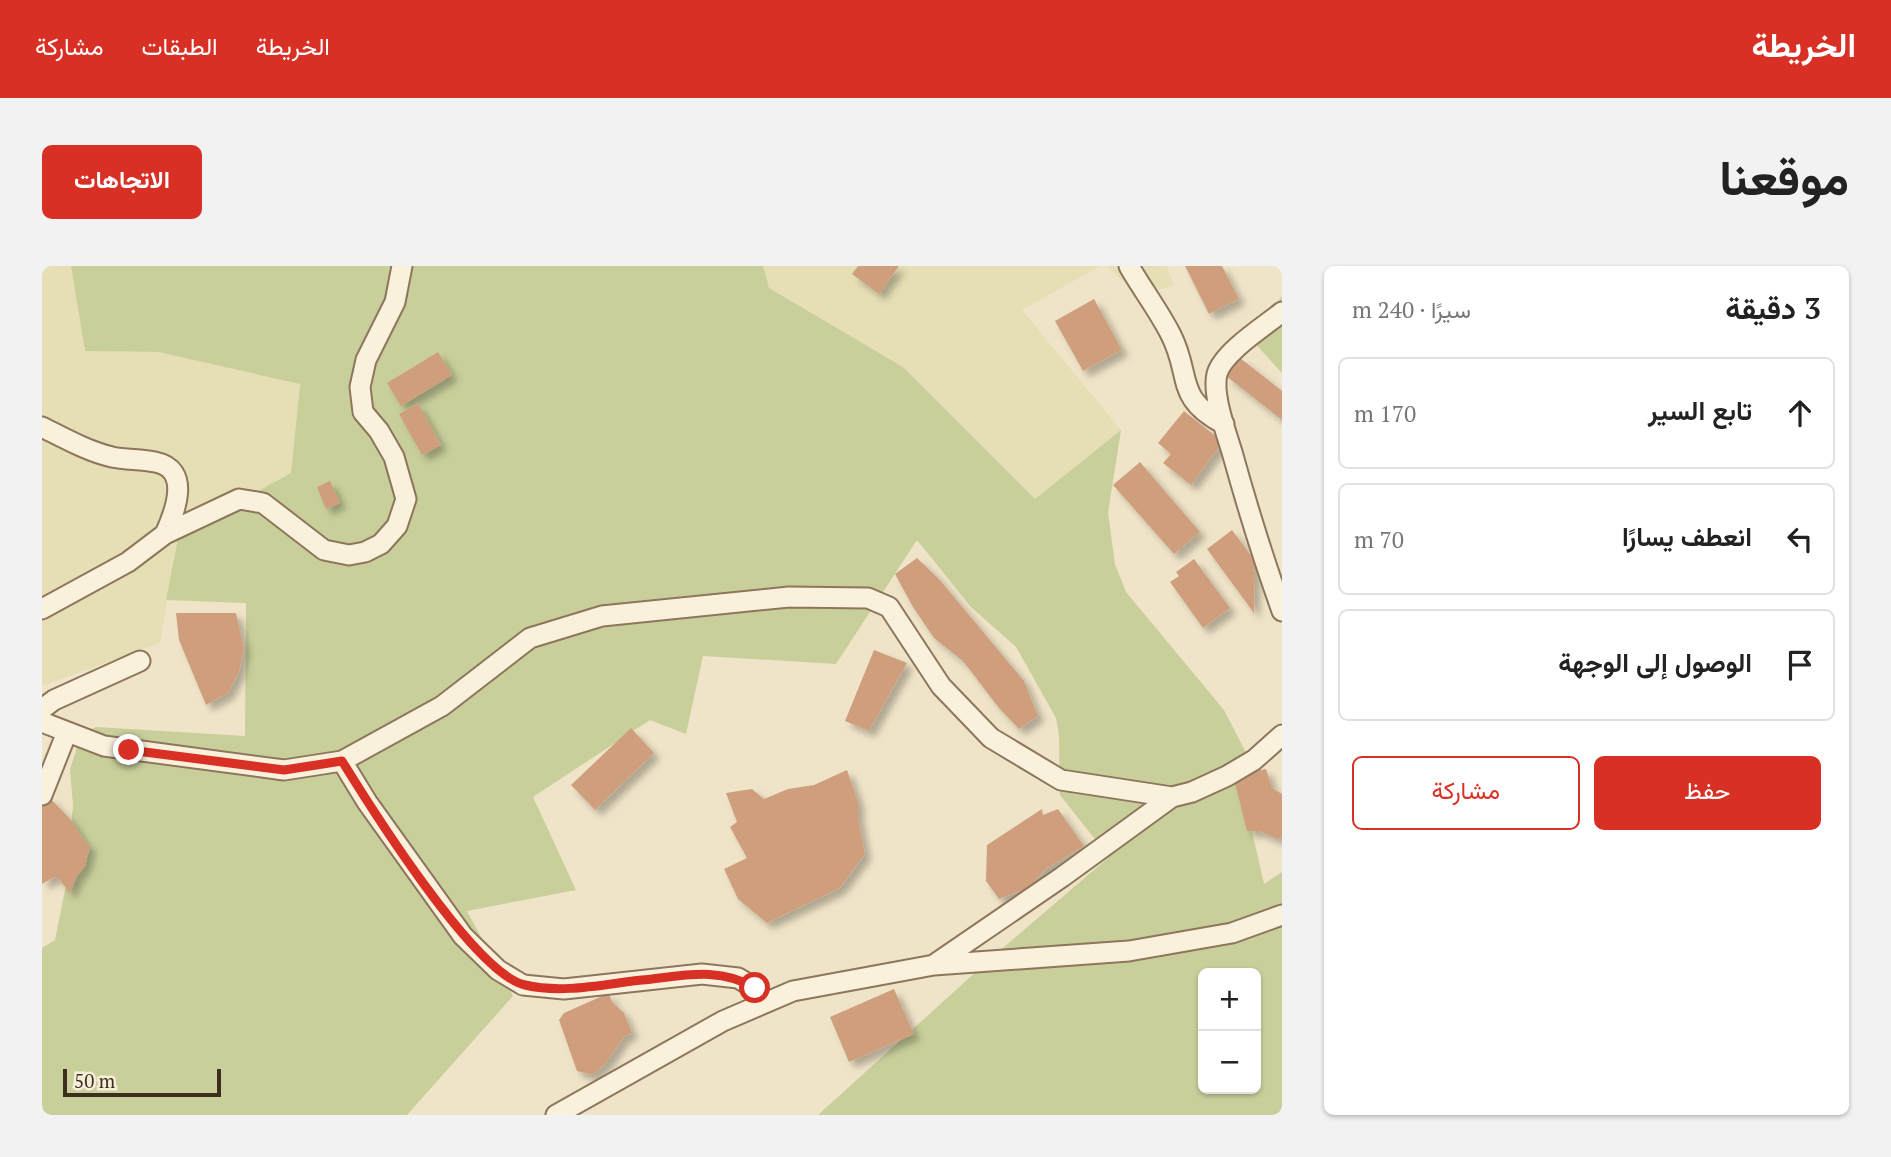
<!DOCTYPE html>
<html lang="ar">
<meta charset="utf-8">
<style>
body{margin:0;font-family:"PT Serif",Vazirmatn,serif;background:#f2f2f2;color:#222;direction:rtl}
.controls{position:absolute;right:21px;bottom:21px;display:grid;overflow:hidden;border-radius:10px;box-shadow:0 2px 5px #0004}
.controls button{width:63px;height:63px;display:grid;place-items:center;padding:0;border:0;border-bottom:2px solid #e0e0e0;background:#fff;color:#222;font:35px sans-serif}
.scale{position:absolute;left:21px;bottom:18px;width:158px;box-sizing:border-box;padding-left:7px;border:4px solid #3d2e20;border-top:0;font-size:19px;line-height:24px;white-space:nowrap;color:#3d2e20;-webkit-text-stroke:5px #f7eed8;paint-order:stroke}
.stop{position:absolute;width:21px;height:21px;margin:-16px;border:5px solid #d93025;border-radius:50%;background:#fff}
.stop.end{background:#d93025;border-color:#fff;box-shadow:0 2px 7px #0008}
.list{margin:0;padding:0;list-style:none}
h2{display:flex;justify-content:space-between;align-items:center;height:91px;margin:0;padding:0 28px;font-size:30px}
h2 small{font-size:23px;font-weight:400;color:#767676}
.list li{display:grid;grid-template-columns:46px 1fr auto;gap:21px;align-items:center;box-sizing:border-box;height:112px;margin:0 14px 14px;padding:0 14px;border:2px solid #e0e0e0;border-radius:10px}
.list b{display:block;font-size:26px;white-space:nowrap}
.list em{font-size:23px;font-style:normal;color:#767676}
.actions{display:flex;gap:14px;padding:21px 28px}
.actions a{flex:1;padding:16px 0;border:2px solid #d93025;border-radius:10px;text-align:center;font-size:24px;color:#d93025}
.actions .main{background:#d93025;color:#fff}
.icon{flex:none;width:38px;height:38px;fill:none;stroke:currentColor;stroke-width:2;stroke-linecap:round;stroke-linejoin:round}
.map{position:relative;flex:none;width:1240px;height:849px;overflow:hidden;direction:ltr;border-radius:10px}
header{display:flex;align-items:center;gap:42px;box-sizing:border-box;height:98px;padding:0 35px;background:#d93025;color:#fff}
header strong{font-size:33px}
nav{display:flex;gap:38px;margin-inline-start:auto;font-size:24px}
.intro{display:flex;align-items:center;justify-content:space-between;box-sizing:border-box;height:168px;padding:0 42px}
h1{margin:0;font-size:49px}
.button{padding:18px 32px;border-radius:10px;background:#d93025;color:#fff;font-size:24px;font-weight:700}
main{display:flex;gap:42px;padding:0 42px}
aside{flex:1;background:#fff;border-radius:10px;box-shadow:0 2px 5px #0004}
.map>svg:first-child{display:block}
</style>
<header>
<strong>الخريطة</strong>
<nav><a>الخريطة</a><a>الطبقات</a><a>مشاركة</a></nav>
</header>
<div class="intro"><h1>موقعنا</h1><a class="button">الاتجاهات</a></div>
<main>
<aside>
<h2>3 دقيقة<small>سيرًا · 240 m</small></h2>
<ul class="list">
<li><svg class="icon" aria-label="ahead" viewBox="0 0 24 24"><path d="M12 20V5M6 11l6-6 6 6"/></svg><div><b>تابع السير</b></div><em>170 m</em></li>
<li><svg class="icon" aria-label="left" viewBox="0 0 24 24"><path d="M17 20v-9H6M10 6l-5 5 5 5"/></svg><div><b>انعطف يسارًا</b></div><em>70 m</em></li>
<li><svg class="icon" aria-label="arrive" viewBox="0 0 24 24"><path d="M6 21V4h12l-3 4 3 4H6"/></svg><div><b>الوصول إلى الوجهة</b></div></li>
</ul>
<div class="actions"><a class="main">حفظ</a><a>مشاركة</a></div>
</aside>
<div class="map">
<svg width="1240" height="849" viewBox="0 0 1240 849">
<defs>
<filter id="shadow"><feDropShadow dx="6" dy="6" stdDeviation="3.5" flood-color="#0004"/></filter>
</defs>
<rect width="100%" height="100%" fill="#f0e4c8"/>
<path fill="#e6deb5" d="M0 0H29L43 85 116 86 258 117 249 207 137 268 118 377 0 420Z
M721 0H1058L980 44 1079 164 993 233 861 101 727 22Z
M1065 0H1125L1132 19 1096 30Z"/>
<path fill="#c9cf9b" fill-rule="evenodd" d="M29 0H721L727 22 861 101 993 233 1079 164 1066 247 1073 298 1084 326 1182 444 1215 508 1204 539 1222 618 1240 606V849H776L947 694 1067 591 1018 529 1017 469 1014 452 974 381 929 341 875 274 794 398 661 390 644 468 608 454 491 531 534 624 425 645 471 730 365 849H0V682L13 674 24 619 31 539 28 504 39 468 54 461 203 470 204 337 124 334 137 268 249 207 258 118 116 86 43 85ZM1161 707H1214V823H1161Z
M1240 30V107L1206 70Z"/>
<path fill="#cf9f7d" filter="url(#shadow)" d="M816 0H857L837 28 810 8Z
M1143 0H1180L1197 33 1167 48Z
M1052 33 1080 84 1041 105 1013 55Z
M396 86 410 109 359 140 345 117Z
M1198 92 1240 125V154L1184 110Z
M376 137 399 179 380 189 357 148Z
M1142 145 1181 176 1149 219 1121 197 1129 188 1116 177Z
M1098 196 1158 266 1132 288 1071 219Z
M288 215 298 237 284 243 275 221Z
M1190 264 1213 295 1212 347 1165 283Z
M875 292 897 313 982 415 996 450 977 463 957 442 921 395 892 372 871 341 853 308Z
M1152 293 1188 342 1161 362 1128 316 1137 310 1134 306Z
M134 347H194L202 382 197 406 186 427 164 439 137 374Z
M832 384 865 397 827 465 803 455Z
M589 462 612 487 553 544 529 519Z
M1224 503 1230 522 1240 528V571L1235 573 1217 565H1205L1192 513 1206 511 1207 506Z
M805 504 816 536V551L823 588 798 622 725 657 696 633 682 603 705 592 688 561 695 556 684 527 710 523 722 533 746 523 772 519Z
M7 531 30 555 41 573 48 580 43 600 35 610 28 627 17 613 12 611 0 618V541Z
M1000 543 1001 549 1016 543 1042 580 1004 603 988 621 957 633 944 615 945 579Z
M852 723 872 768 807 796 788 751Z
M567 727 570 736 582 747 590 767 582 771 564 797 551 809 535 805 517 754 522 747Z"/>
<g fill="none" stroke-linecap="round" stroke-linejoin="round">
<defs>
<path id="minor" d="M1087 0C1100 23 1117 45 1129 69 1150 110 1132 132 1182 158
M1240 46C1223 60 1181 86 1175 108 1170 129 1184 166 1190 186 1205 240 1221 292 1240 345
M0 161C22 172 45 185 70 191 84 194 99 193 113 196 150 203 133 246 123 268
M0 343 86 296 123 268 197 233 221 237 282 284 307 289 323 286 339 278 355 260 364 233 352 191 337 165 321 146 318 121 324 94 353 36 360 0
M0 443 12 434 98 395
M0 456 62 480 242 504 300 495 400 440 488 372 560 350 747 331 826 332 847 341 899 420 949 472 1019 514 1130 531 1150 526 1185 510 1212 494 1240 469
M300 495 325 536 421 670 456 704 481 719 522 723 660 708 696 712 713 722 724 736
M0 529 25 466
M893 698 1020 611 1130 531
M514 849 681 755 751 725 892 699 1087 685 1190 667 1240 649"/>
</defs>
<use href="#minor" stroke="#8d765c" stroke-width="23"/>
<use href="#minor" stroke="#faf1dc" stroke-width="19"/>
</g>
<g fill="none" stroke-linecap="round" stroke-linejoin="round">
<path stroke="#d93025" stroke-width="9" d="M87 484 242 504 300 495C329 542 433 708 483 719 521 728 562 718 600 714 640 710 677 700 713 722"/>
</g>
</svg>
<div class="controls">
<button>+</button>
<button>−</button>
</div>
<div class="scale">50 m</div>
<div class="stop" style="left:713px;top:722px"></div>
<div class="stop end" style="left:87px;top:484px"></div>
</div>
</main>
